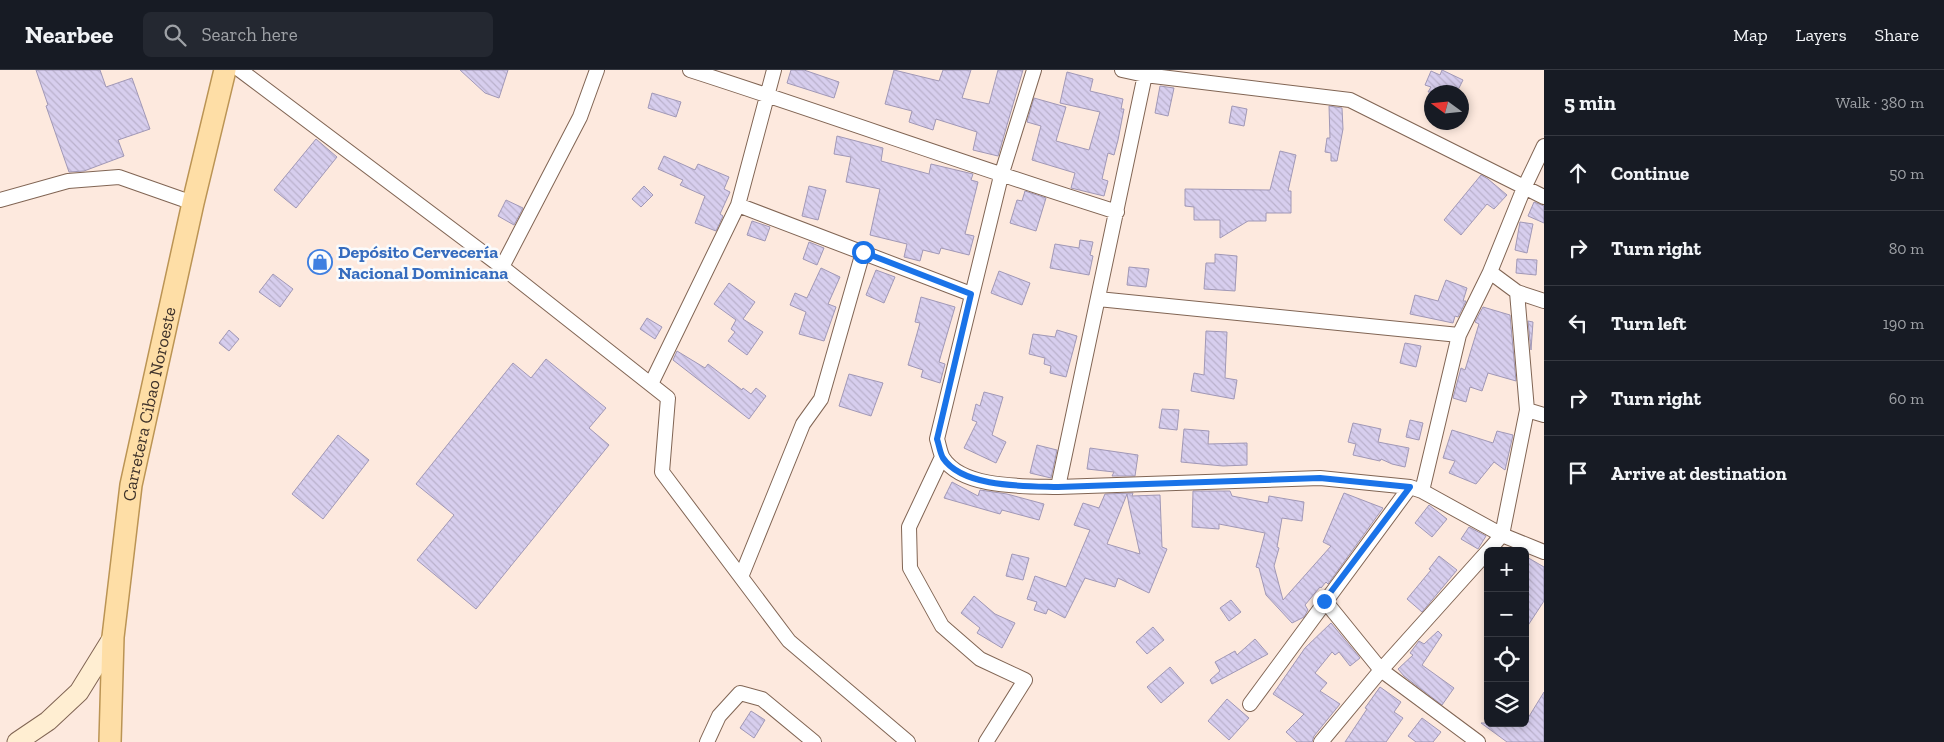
<!DOCTYPE html>
<meta charset="utf-8">
<style>
body{margin:0;font-family:"Zilla Slab",serif;background:#242831;color:#f1f3f6}
.controls{position:absolute;right:15px;bottom:15px;display:grid;overflow:hidden;border-radius:8px;box-shadow:0 2px 8px #0003}
.controls button{width:45px;height:45px;display:grid;place-items:center;padding:0;border:0;border-bottom:1px solid #363941;background:#171b24;color:#f1f3f6;font:25px sans-serif}
.compass{position:absolute;left:1424px;top:15px;width:45px;height:45px;border-radius:50%;background:#171b24;box-shadow:0 2px 8px #0003;rotate:285deg}
.stop{position:absolute;width:15px;height:15px;margin:-11px;border:4px solid #1a73e8;border-radius:50%;background:#fff}
.stop.end{background:#1a73e8;border-color:#fff;box-shadow:0 1px 5px #0008}
.list{margin:0;padding:0;list-style:none}
h2{display:flex;justify-content:space-between;align-items:center;height:65px;margin:0;padding:0 20px;font-size:21px}
h2 small{font-size:16px;font-weight:400;color:#9ea1a6}
.list li{display:grid;grid-template-columns:32px 1fr auto;gap:15px;align-items:center;box-sizing:border-box;height:75px;padding:0 20px;border-top:1px solid #363941}
.list b{display:block;font-size:19px;white-space:nowrap}
.list em{font-size:16px;font-style:normal;color:#9ea1a6}
.icon{flex:none;width:28px;height:28px;fill:none;stroke:currentColor;stroke-width:2;stroke-linecap:round;stroke-linejoin:round}
.map{position:relative;flex:none;width:1544px;height:672px;overflow:hidden}
header{display:flex;align-items:center;gap:30px;box-sizing:border-box;height:70px;padding:0 25px;background:#171b24;border-bottom:1px solid #363941}
header strong{font-size:24px}
nav{display:flex;gap:28px;margin-inline-start:auto;font-size:18px}
.search{width:350px;height:45px;background:#242831;display:flex;align-items:center;gap:12px;box-sizing:border-box;padding:0 18px;border-radius:8px;color:#9ea1a6;font-size:19px}
main{display:flex}
aside{flex:1;background:#171b24}
.map>svg:first-child{display:block}
</style>
<header>
<strong>Nearbee</strong>
<div class="search"><svg class="icon" aria-label="search" viewBox="0 0 24 24"><circle cx="10" cy="10" r="6"/><path d="M15 15l6 6"/></svg>Search here</div>
<nav><a>Map</a><a>Layers</a><a>Share</a></nav>
</header>
<main>
<div class="map">
<svg width="1544" height="672" viewBox="0 0 1544 672">
<defs>
<pattern id="building-back-hatch" width="6" height="6" patternUnits="userSpaceOnUse" patternTransform="scale(1.25)"><rect width="6" height="6" fill="#d7ceee"/><path d="M-1 5l2 2M0 0l6 6M5-1l2 2" fill="none" stroke="#bab1cc"/></pattern>
</defs>
<rect width="100%" height="100%" fill="#fde9de"/>
<path fill="url(#building-back-hatch)" stroke="#a198b6" fill-rule="evenodd" d="M36 0H100L106 17 132 8 150 59 118 70 124 86 84 101 69 102 46 36 48 35Z
M460 0H508L499 28 485 23Z
M791 0H804L839 12 834 28 787 13Z
M894 0 939 11 943 0H971L962 28 989 34 998 0H1023L998 86 973 80 977 62 936 49 933 60 909 52 912 41 885 34Z
M1442 0 1463 10 1457 22H1428L1431 17 1425 15 1431 1 1440 5Z
M1067 2 1093 9 1090 21 1123 29 1121 39H1124L1118 70 1114 85 1108 83 1102 109 1108 111 1104 126 1071 118 1075 103 1032 90 1041 56 1027 52 1034 28 1066 37 1056 71 1089 80 1100 42 1060 33Z
M1160 16 1174 18 1168 46 1155 43Z
M652 23 681 32 676 47 648 38Z
M1232 36 1247 39 1244 56 1229 53Z
M1329 36 1342 38 1343 59 1337 91H1331V83L1325 82 1327 68H1330Z
M837 66 883 78 881 91 929 104 931 94 973 104 971 110 978 112 965 164 974 166 969 185 941 178 939 184 923 180 920 191 904 187 907 174 870 165 880 119 846 112 851 87 834 84Z
M316 69 337 87 296 138 274 120Z
M1280 81 1296 85 1288 121H1291V143H1266V151H1248L1220 168V150H1194V137L1185 136V119L1270 120Z
M664 86 695 100 698 94 729 107 724 119 730 122 720 144 723 146 716 161 695 153 705 126 680 115 683 110 658 99Z
M1481 105 1488 109 1507 125 1494 139 1487 134 1461 165 1444 150Z
M644 116 653 125 641 137 632 129Z
M809 116 826 120 818 150 802 146Z
M1025 121 1046 128 1036 161 1010 153 1017 130 1022 131Z
M506 130 523 138 514 155 498 146Z
M1534 132 1544 136V153L1528 146Z
M752 151 770 157 765 171 747 165Z
M1520 152 1533 154 1527 183 1515 180Z
M1080 170 1093 172 1090 185 1093 186 1089 205 1050 198 1055 174 1079 178Z
M809 172 824 178 817 195 803 189Z
M1215 184 1237 186 1235 221 1204 219 1206 193H1215Z
M1517 189 1537 190 1536 205 1516 203Z
M1129 197 1149 199 1146 217 1127 215Z
M821 198 840 207 828 234 836 237 824 271 799 264 806 242 790 235 795 223 807 228Z
M876 200 895 207 884 233 866 225Z
M999 201 1030 213 1022 235 991 223Z
M273 204 293 219 280 237 259 222Z
M1446 210 1467 218 1463 231H1466L1458 247 1455 246 1453 253 1410 244 1415 225 1438 231Z
M729 213 755 232 743 249 763 262 747 285 728 271 735 262 731 259 736 250 714 234Z
M921 227 955 237 939 292 945 294 940 313 921 307 923 300 908 295 920 253 915 252Z
M1483 237 1510 245 1516 311 1488 303 1482 321 1470 317 1466 332 1453 328 1461 298 1465 300 1479 254 1475 252Z
M647 248 662 257 655 269 640 259Z
M1528 251 1533 252 1531 280Z
M229 260 239 269 229 281 219 273Z
M1057 260 1077 266 1066 307 1050 303 1051 296 1044 294 1045 288 1029 284 1033 264 1055 267Z
M1206 261 1227 262 1225 308 1237 310 1234 329 1191 321 1194 303 1204 305Z
M1405 273 1421 276 1416 297 1400 293Z
M677 281 705 298 708 294 742 320 743 318 751 324 756 318 766 326 749 349 673 290Z
M546 289 606 338 589 358 609 375 476 539 417 490 454 445 416 414 513 293 531 308Z
M849 304 883 313 871 346 839 336Z
M984 322 1003 327 992 365 1006 372 996 393 964 378 977 352 972 350 976 334 980 336Z
M1162 339 1179 340 1177 360 1159 358Z
M1410 350 1423 353 1419 370 1406 367Z
M1353 353 1381 359 1378 372 1409 378 1405 397 1392 394 1381 389 1380 391 1353 385 1356 374 1348 372Z
M1184 359 1209 361 1208 374 1247 373V395L1223 396 1181 392Z
M1452 360 1493 373 1497 361 1513 365 1505 400 1494 392 1476 414 1449 403 1455 391 1443 388Z
M338 365 369 390 323 449 292 424Z
M1037 375 1057 380 1051 408 1030 403Z
M1090 378 1138 385 1135 406H1112L1114 402 1087 399Z
M952 412 978 426 980 420 1007 424 1044 434 1039 450 1002 440 1000 444 944 428Z
M1193 421H1230L1232 426 1268 433 1269 426 1304 432 1302 451 1282 448 1277 477 1279 478 1274 496 1283 530 1331 476 1323 472 1344 423 1383 438 1328 514 1326 512 1321 518 1320 517 1305 535 1308 540 1304 547 1292 553 1266 525 1259 498 1256 497 1265 463 1219 454V459L1192 457Z
M1133 423 1132 426 1160 425 1162 477 1167 479 1149 523 1118 508 1115 517 1085 508 1065 548 1048 539 1046 544 1034 540 1037 532 1027 529 1035 506 1066 517 1090 460 1074 455 1083 433 1099 438 1105 424ZM1127 424 1129 435 1140 484 1107 474Z
M1429 435 1447 449 1432 467 1415 453Z
M1469 457 1486 466 1478 479 1461 469Z
M1012 484 1029 488 1023 510 1006 506Z
M1439 486 1457 500 1422 542 1407 529 1431 500 1429 499Z
M1525 486 1544 497V531L1525 560Z
M974 526 995 544 1015 553 1002 578 977 563 980 558 961 543Z
M1231 530 1241 542 1229 551 1220 538Z
M1331 553 1360 588 1350 596 1339 582 1335 585 1332 582 1315 603 1327 613 1320 621 1340 634 1314 666 1312 672H1297L1286 662 1304 644 1273 624 1305 578Z
M1153 557 1164 570 1147 584 1136 572Z
M1438 561 1442 565 1422 595 1454 618 1442 635 1404 606 1398 599 1413 585 1410 583 1419 571 1424 574Z
M1255 569 1268 584 1212 614 1210 610 1220 601 1215 592 1235 581 1237 585Z
M1170 597 1184 613 1161 633 1147 617Z
M1380 617 1401 632 1394 642 1403 648 1386 672H1345L1367 639 1365 638Z
M1544 622V672H1507L1481 653H1525Z
M1227 629 1249 648 1229 670 1208 651Z
M751 641 765 650 754 668 740 658Z
M1422 648 1441 662 1433 672H1416L1408 666Z"/>
<g fill="none" stroke-linecap="round" stroke-linejoin="round">
<defs>
<path id="street" d="M240 0 502 197 668 328 662 402 789 571 908 672
M690 0C833 46 974 97 1117 142
M1034 0 1001 106 937 369C939 375 940 383 943 388 963 419 1025 416 1058 417L1320 408 1410 417 1422 421 1502 465 1544 482
M1122 0 1145 5 1350 30 1544 127
M0 130 68 111 119 107 193 133
M738 135 971 224
M502 197 580 47 597 0
M1517 222 1544 231
M1098 229 1459 265
M651 314 738 135 774 0
M1527 340 1544 345
M942 387 909 457 910 498 942 556 980 589 1025 610 986 672
M1058 417 1146 0
M1422 421 1459 265 1490 202
M1488 481 1502 465 1527 340 1517 222 1490 202 1524 118 1544 76
M741 507 803 354 821 329 863 182
M1325 531 1381 600 1478 672
M1250 634 1410 417
M707 672 719 646 740 623 762 629 814 672
M1321 672 1381 600 1488 481"/>
<path id="secondary" d="M17 672 48 651 79 622 113 567"/>
<g id="primary">
<path id="s1" d="M110 672 113 567 131 415 193 133 225 0"/>
</g>
</defs>
<use href="#street" stroke="#816554" stroke-width="16"/>
<use href="#secondary" stroke="#816554" stroke-width="21"/>
<use href="#primary" stroke="#bb9454" stroke-width="24"/>
<use href="#street" stroke="#fff" stroke-width="14"/>
<use href="#secondary" stroke="#ffeed2" stroke-width="19"/>
<use href="#primary" stroke="#fedea6" stroke-width="21"/>
</g>
<g fill="none" stroke-linecap="round" stroke-linejoin="round">
<path stroke="#1a73e8" stroke-width="6" d="M863 182 971 224 937 369C939 375 940 383 943 388 963 418 1026 416 1058 417L1320 408 1410 417 1324 531"/>
</g>
<defs>
<symbol id="shop-ring" viewBox="-11 -11 22 22"><circle r="9.5" fill="#fbfbfb" stroke="#3f7fe0" stroke-width="1.5"/><path d="M-5-2.5h2.3a2.7 3.5 0 0 1 5.4 0H5L5.5 6h-11ZM-1.5-2.5h3a1.5 2.3 0 0 0-3 0Z" fill="#3f7fe0"/></symbol>
</defs>
<g fill-rule="evenodd">
<use href="#shop-ring" x="306" y="178" width="28" height="28"/>
</g>
<g text-anchor="middle" dominant-baseline="central" stroke-width="5" stroke-linejoin="round" paint-order="stroke">
<g font-size="18" font-weight="bold" fill="#366cbe" stroke="#fbfbfb" text-anchor="start">
<text x="338" y="182">Depósito Cervecería<tspan x="338" dy="21">Nacional Dominicana</tspan></text>
</g>
<g font-size="18" fill="#3f332b" stroke="#fbfbfb">
<text stroke="none"><textPath href="#s1" startOffset="341">Carretera Cibao Noroeste</textPath></text>
</g>
</g>
</svg>
<div class="controls">
<button>+</button>
<button>−</button>
<button><svg class="icon" aria-label="locate" viewBox="0 0 24 24"><circle cx="12" cy="12" r="6"/><path d="M12 2v4M12 18v4M2 12h4M18 12h4"/></svg></button>
<button><svg class="icon" aria-label="layers" viewBox="0 0 24 24"><path d="M12 4l9 5-9 5-9-5zM3 14l9 5 9-5"/></svg></button>
</div>
<svg class="compass" viewBox="-18 -18 36 36"><path d="M0-13l5 13h-10z" fill="#e53935"/><path d="M0 13l5-13h-10z" fill="#9ea1a6"/></svg>
<div class="stop" style="left:863px;top:182px"></div>
<div class="stop end" style="left:1324px;top:531px"></div>
</div>
<aside>
<h2>5 min<small>Walk · 380 m</small></h2>
<ul class="list">
<li><svg class="icon" aria-label="ahead" viewBox="0 0 24 24"><path d="M12 20V5M6 11l6-6 6 6"/></svg><div><b>Continue</b></div><em>50 m</em></li>
<li><svg class="icon" aria-label="right" viewBox="0 0 24 24"><path d="M7 20v-9h11M14 6l5 5-5 5"/></svg><div><b>Turn right</b></div><em>80 m</em></li>
<li><svg class="icon" aria-label="left" viewBox="0 0 24 24"><path d="M17 20v-9H6M10 6l-5 5 5 5"/></svg><div><b>Turn left</b></div><em>190 m</em></li>
<li><svg class="icon" aria-label="right" viewBox="0 0 24 24"><path d="M7 20v-9h11M14 6l5 5-5 5"/></svg><div><b>Turn right</b></div><em>60 m</em></li>
<li><svg class="icon" aria-label="arrive" viewBox="0 0 24 24"><path d="M6 21V4h12l-3 4 3 4H6"/></svg><div><b>Arrive at destination</b></div></li>
</ul>
</aside>
</main>
